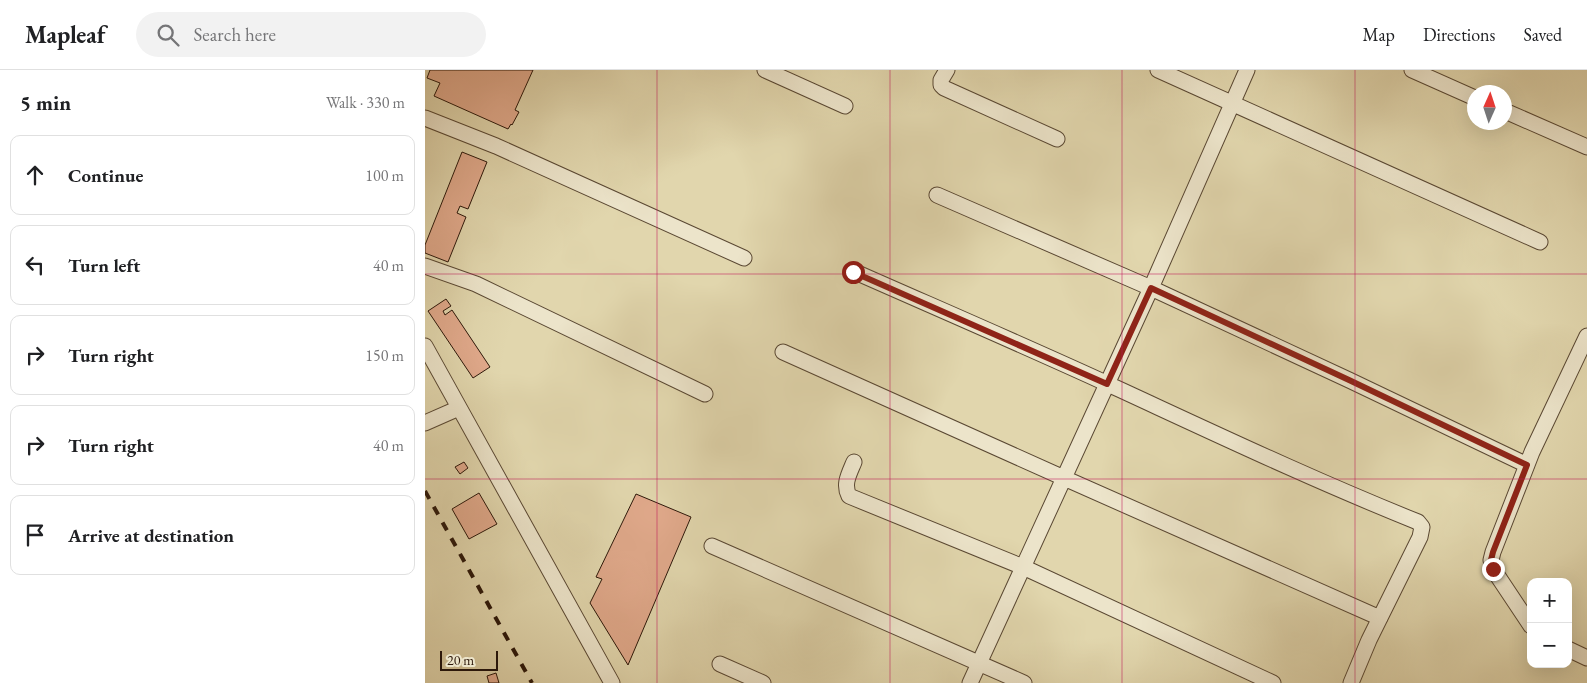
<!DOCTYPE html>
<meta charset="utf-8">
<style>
body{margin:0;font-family:"EB Garamond",serif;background:#f2f2f2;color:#202124}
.controls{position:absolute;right:15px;bottom:15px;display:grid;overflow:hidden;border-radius:10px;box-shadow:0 5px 20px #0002}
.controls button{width:45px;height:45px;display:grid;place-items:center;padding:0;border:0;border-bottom:1px solid #e0e0e0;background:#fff;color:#202124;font:25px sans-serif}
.compass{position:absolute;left:1042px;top:15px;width:45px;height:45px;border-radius:50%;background:#fff;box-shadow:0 5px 20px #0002;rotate:3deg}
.scale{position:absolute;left:15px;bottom:12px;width:58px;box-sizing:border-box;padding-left:5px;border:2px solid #2d180a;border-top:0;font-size:14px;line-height:18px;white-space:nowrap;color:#2d180a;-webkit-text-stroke:4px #ece4ca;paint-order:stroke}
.stop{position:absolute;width:15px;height:15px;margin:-11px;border:4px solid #8f2418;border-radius:50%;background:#fff}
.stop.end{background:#8f2418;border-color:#fff;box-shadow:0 1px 5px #0008}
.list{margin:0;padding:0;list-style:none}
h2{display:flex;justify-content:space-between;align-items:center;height:65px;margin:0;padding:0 20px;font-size:21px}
h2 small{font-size:16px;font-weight:400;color:#757577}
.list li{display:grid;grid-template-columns:32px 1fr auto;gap:15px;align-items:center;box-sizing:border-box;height:80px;margin:0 10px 10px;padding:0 10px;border:1px solid #e0e0e0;border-radius:10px}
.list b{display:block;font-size:19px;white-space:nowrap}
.list em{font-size:16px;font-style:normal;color:#757577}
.icon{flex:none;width:28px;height:28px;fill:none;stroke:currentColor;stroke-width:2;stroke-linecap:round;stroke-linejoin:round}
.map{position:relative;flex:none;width:1162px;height:613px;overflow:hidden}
header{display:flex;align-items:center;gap:30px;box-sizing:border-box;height:70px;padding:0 25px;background:#fff;border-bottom:1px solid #e0e0e0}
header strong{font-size:24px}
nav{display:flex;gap:28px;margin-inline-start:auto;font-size:18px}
.search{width:350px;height:45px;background:#f2f2f2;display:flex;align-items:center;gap:12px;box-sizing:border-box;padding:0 18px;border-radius:28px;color:#757577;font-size:19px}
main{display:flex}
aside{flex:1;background:#fff}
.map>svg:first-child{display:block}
</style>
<header>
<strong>Mapleaf</strong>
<div class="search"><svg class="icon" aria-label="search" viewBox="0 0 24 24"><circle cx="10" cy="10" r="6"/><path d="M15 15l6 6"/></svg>Search here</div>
<nav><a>Map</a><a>Directions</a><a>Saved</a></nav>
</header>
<main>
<aside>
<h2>5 min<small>Walk · 330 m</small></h2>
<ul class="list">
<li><svg class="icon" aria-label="ahead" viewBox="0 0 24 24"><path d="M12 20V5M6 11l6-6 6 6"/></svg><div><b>Continue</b></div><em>100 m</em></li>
<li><svg class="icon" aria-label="left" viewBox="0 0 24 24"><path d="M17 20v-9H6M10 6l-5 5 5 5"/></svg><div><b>Turn left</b></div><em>40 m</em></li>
<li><svg class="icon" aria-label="right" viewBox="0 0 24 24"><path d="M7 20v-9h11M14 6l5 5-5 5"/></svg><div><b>Turn right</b></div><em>150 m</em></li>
<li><svg class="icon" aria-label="right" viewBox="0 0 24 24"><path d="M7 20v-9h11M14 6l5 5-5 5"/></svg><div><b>Turn right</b></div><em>40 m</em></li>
<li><svg class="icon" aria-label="arrive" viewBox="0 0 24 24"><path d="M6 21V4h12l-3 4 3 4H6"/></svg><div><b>Arrive at destination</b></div></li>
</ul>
</aside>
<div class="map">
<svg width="1162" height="613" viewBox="0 0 1162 613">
<rect width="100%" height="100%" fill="#e1d6ad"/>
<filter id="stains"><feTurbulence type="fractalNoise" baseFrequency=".004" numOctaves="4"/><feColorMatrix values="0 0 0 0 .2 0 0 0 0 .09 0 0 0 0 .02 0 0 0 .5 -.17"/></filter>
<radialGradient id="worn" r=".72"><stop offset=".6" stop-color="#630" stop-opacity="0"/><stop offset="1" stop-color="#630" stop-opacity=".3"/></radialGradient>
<path fill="#e0a98b" stroke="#2d180a" d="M5 0H108L90 40 94 42 87 55 86 54 83 59 9 26 15 13 2 8Z
M37 82 62 92 43 139 35 136 32 143 41 147 23 192 0 183V175Z
M21 229 26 236 18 241 20 245 27 240 65 297 48 308 3 241Z
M39 392 43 398 35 404 30 397Z
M54 423 72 454 44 469 27 439Z
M211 424 266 447 203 595 165 533 177 509 171 507Z
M71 603 74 613H64L62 606Z"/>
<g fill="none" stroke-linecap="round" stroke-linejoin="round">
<defs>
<path id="minor" d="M340 0 420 36
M522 0 516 10V15L519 18 632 69
M733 0 1115 172
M987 0 1050 28
M1080 41 1162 77
M0 48 71 76 319 188
M512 125 726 218 924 310 1102 395
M0 196 51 214 280 324
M428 201C514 239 600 276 685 315 787 362 888 410 993 452L997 457 995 467 944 570 926 613
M0 276 187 613
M358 282 639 408 955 548
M0 353 34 338
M429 392C424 404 418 414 424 426L598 497 848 613
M287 476 599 613
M1106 556 1068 499 1066 490 1068 482 1107 382 1162 266
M1143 579 1162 588
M295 594 338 613
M545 613 726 218 822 0"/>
</defs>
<use href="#minor" stroke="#5a4833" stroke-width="17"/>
<use href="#minor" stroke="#ece4ca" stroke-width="15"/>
<path stroke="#2d180a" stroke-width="4" stroke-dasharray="9 9" stroke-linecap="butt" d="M0 421 107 613"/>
</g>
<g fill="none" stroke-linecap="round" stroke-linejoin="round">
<path stroke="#8f2418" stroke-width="6" d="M428 202 682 314 726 218 924 310 1102 395 1068 482 1066 490 1068 499"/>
</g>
<path fill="none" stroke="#c2185b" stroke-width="1" stroke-opacity="0.55" d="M232 0V613M465 0V613M697 0V613M930 0V613M0 204H1162M0 409H1162"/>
<rect width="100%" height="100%" filter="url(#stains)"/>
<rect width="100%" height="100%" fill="url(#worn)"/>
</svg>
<div class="controls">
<button>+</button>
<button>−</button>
</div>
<svg class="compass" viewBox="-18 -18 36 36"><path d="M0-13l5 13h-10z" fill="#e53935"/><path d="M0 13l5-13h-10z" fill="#757577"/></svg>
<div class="scale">20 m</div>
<div class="stop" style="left:428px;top:202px"></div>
<div class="stop end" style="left:1068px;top:499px"></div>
</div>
</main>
